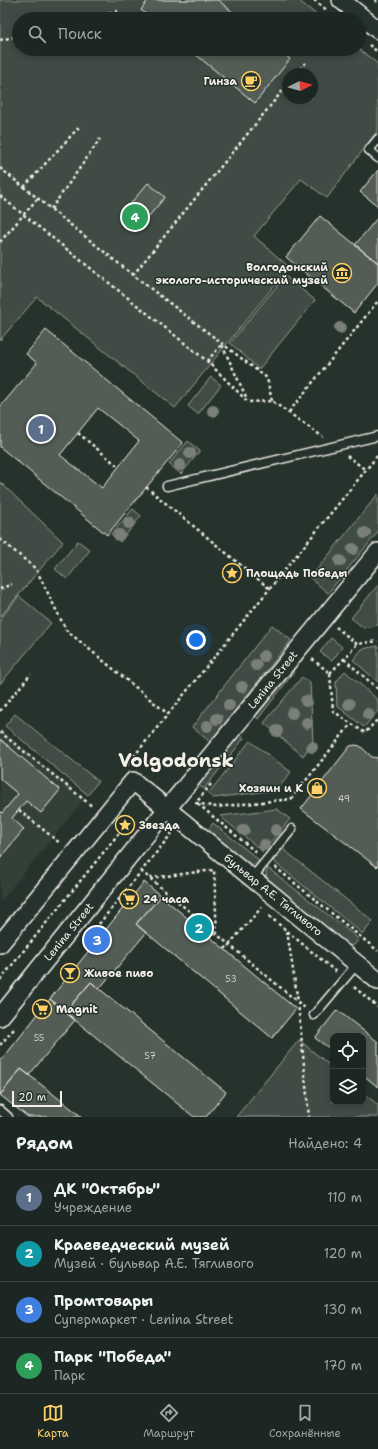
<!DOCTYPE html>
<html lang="ru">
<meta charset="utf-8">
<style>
body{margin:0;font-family:"Shantell Sans",sans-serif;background:#252e2a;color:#f1f3f6}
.controls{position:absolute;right:12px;bottom:12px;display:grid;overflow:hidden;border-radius:8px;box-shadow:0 2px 6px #0003}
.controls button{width:36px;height:36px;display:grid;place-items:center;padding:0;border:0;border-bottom:1px solid #3a4340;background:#1c2622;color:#f1f3f6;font:20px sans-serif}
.compass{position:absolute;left:282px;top:68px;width:36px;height:36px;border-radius:50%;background:#1c2622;box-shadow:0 2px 6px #0003;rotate:84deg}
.scale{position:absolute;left:12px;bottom:10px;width:50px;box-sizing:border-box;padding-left:4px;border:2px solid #f4f1e8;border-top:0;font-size:11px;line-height:14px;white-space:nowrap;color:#f4f1e8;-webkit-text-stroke:3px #26332d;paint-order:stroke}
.you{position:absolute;left:196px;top:640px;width:14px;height:14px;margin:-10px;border:3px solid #fff;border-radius:50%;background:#1a73e8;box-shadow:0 0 0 6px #1a73e833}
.badge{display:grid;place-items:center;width:26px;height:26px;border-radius:50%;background:#ffd166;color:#fff;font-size:13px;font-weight:700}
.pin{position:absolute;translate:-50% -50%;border:2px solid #fff;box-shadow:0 1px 4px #0006}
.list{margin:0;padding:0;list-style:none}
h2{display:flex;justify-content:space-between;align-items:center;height:52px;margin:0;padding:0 16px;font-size:17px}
h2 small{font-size:13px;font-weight:400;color:#a0a5a5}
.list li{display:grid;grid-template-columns:26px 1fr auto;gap:12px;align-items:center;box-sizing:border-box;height:56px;padding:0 16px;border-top:1px solid #3a4340}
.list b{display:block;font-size:15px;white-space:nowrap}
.list p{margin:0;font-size:13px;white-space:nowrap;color:#a0a5a5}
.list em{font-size:13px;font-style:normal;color:#a0a5a5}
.icon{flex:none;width:22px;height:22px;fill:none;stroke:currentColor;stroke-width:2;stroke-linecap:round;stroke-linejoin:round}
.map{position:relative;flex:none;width:378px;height:1117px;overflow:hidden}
.search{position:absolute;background:#1c2622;box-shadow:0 2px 6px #0003;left:12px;right:12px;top:12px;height:44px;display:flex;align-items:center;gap:10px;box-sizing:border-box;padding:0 14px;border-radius:22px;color:#a0a5a5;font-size:15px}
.sheet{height:276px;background:#1c2622}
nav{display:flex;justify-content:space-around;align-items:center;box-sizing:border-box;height:56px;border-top:1px solid #3a4340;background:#1c2622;font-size:11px;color:#a0a5a5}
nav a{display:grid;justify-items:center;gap:2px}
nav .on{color:#ffd166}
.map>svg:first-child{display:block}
</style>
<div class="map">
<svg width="378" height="1117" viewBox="0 0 378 1117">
<rect width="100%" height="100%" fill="#26332d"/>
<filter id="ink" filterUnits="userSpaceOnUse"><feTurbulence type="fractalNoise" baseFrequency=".025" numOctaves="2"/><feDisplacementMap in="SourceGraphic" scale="8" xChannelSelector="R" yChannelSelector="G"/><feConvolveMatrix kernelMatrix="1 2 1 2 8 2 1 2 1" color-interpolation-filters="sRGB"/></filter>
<g filter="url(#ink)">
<path fill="#333f39" d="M0 728 85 798 0 902Z"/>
<path fill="#414b45" stroke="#9a9e96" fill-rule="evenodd" d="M0 0H298L322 19H19V49H359L378 64V130L327 198 301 179 254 236 289 267 175 408 37 297 0 340ZM288 74H312V98H288Z
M285 276 315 300 259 369 230 343Z
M211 377 221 385 198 414 188 406Z
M188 441 200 451 181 474 169 464Z
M0 482 63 542 0 617Z
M378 494V532L328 593 310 578Z
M133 509 141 516 120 542 111 534Z
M78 541 90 550 67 579 55 569Z
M378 585V625L364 628 351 618Z
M19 596 51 623 0 684V619Z
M272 625 291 640 210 742 192 727Z
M331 638 342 647 332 661 320 652Z
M378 646V682L353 660 362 649Z
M290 669 294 672 258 719 254 715Z
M345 671 378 700V711L364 727 337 706 336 682Z
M302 677 310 683 313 742 303 756 264 723Z
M15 714 98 781 88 795 5 726Z
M239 734 244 738 204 789 198 785Z
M250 741 291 772 277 790 213 798 208 794Z
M277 809 290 819 263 852 220 816Z
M213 823 259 860 256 864 248 865 208 830Z
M283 849 373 921 363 934 273 861Z
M268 868 359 939 354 945 348 946 268 882 266 873Z
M299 1040 333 1068V1102H363V1093L378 1105V1117H236Z"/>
<path fill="#525c55" stroke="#f4f1e8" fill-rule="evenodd" d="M148 0H218L241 19H152L141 10Z
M189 49H278L290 59 255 103Z
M378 170V206L360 192Z
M148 183 165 197 137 230 120 216Z
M320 216 378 263V283L354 313 286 257Z
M378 217V263L355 245Z
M46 330 183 443 107 535 0 447V407L37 363 26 354ZM98 408 139 441 102 488 60 455Z
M0 739 60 790 41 813 26 801 12 818 24 829 0 858V811L2 813 18 794 0 779Z
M355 745 360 746 372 757 378 758V866L377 867 301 809 350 746Z
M144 882 161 896 136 924 146 933 99 989 91 982 65 1012 50 999Z
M161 896 296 1009 272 1038 136 924Z
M91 982 226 1092 206 1117H194L65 1012Z
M50 999 75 1020 29 1075 21 1069 0 1095V1062Z
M337 1010 378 1042V1087L363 1075V1036H333V1051L315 1038Z
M21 1069 29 1075 82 1117H28L0 1095Z"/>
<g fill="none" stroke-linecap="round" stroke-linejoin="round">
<defs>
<path id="lane" d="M378 139 369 150 378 158
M167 486 378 436
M252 878 292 829
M314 1015 357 964
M0 1110 8 1117"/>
<path id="street" d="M341 0 378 30
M0 944 133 781 378 981
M0 1017 167 809 378 552"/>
</defs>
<use href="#lane" stroke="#f4f1e8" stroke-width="11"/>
<use href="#street" stroke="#f4f1e8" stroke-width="20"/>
<path stroke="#f4f1e8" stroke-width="2.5" stroke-dasharray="3 3" stroke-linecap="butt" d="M314 0 328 11
M375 0 378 3
M86 19 118 11
M0 40 19 36
M369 45 378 52
M296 74 306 62
M0 168 133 275 267 378 272 401
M24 187 80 126
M0 196 207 361 248 402 272 401 323 437
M51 209 100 139
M0 242 38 198
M133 275 288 84
M222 345 247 399
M207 361 222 344
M289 412 378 301
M78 433 119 467
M347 456 366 470
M146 487 270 589
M0 539 36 569 66 630 168 714
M0 589 12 584
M336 627 357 644 378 641
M312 659 330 673 333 711 365 733 378 719
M344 659 378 689
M330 673 344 659 357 644
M0 711 31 674
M0 732 93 807
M126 766 378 455
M211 784 196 803 216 807 291 799 351 724
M198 804 257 853
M19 810 61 844
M125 816 136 822
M275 867 378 951
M141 871 305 1008
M150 878 214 870 217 935
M269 916 336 972
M99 924 172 833
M287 931 298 1002 309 1117
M225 949 262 907
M0 980 124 827
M354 987 378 1007
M0 1045 14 1029"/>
<use href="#lane" stroke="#26332d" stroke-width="8"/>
<use href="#street" stroke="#26332d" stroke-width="17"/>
</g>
<g fill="#7a8079">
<circle cx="340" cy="328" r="6"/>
<circle cx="213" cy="411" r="6"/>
<circle cx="190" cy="453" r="6"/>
<circle cx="180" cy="465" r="6"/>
<circle cx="129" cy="523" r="6"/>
<circle cx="365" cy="533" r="6"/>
<circle cx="119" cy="535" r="6"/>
<circle cx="353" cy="549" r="6"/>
<circle cx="340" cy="561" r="6"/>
<circle cx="264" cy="656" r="6"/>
<circle cx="256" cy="665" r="6"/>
<circle cx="242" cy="687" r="6"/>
<circle cx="306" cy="701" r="6"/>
<circle cx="349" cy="704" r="6"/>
<circle cx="229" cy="705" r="6"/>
<circle cx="292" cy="713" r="6"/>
<circle cx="368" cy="714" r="6"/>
<circle cx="217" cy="719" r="6"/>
<circle cx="307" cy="723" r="6"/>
<circle cx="207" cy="726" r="6"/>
<circle cx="277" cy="731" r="6"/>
<circle cx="312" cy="747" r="6"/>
<circle cx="244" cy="830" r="6"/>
<circle cx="276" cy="830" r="6"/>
<circle cx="264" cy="845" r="6"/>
</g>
</g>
<defs>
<symbol id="cafe-ring" viewBox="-11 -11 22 22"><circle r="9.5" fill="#26332d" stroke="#ffd166" stroke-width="1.5"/><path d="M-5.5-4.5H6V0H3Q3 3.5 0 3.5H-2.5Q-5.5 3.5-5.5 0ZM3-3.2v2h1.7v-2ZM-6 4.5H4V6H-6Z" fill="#ffd166"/></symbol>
<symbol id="museum-ring" viewBox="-11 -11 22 22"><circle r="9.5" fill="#26332d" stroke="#ffd166" stroke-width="1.5"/><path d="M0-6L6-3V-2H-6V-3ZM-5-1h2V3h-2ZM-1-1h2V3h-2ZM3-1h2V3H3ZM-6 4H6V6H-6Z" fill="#ffd166"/></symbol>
<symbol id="sight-ring" viewBox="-11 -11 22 22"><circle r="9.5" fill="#26332d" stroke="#ffd166" stroke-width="1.5"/><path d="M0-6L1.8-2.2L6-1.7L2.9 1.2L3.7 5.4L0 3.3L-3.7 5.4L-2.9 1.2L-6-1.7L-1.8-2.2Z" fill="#ffd166"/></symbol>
<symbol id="shop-ring" viewBox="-11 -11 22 22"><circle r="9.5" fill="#26332d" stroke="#ffd166" stroke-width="1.5"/><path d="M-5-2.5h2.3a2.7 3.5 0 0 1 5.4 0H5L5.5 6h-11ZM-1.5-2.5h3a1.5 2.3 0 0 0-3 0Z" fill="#ffd166"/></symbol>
<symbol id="supermarket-ring" viewBox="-11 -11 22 22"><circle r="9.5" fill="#26332d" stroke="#ffd166" stroke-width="1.5"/><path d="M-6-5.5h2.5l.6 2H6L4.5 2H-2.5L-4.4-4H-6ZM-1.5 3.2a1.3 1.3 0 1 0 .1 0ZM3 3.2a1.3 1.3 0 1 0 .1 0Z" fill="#ffd166"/></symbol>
<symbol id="bar-ring" viewBox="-11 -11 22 22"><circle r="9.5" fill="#26332d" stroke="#ffd166" stroke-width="1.5"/><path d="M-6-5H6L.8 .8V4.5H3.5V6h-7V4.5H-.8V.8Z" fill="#ffd166"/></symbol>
</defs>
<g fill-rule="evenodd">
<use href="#cafe-ring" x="240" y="70" width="22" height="22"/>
<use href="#museum-ring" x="331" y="262" width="22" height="22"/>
<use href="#sight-ring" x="221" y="562" width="22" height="22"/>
<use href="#shop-ring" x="306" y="777" width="22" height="22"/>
<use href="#sight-ring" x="114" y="814" width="22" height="22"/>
<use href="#supermarket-ring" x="118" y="888" width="22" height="22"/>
<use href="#bar-ring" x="59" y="962" width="22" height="22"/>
<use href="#supermarket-ring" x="31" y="998" width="22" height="22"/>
</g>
<g text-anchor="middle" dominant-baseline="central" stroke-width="3" stroke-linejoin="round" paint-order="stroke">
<g font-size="9" fill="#ccccc3">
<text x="344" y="799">49</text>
<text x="231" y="979">53</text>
<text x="39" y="1038">55</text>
<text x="150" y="1056">57</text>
</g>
<g font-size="11" font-weight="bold" fill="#f4f1e8" stroke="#26332d" text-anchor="start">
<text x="237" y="81" text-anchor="end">Гинза</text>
<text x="328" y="267" text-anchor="end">Волгодонский<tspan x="328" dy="13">эколого-исторический музей</tspan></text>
<text x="246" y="573">Площадь Победы</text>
<text x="303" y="788" text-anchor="end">Хозяин и К</text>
<text x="139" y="825">Звезда</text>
<text x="143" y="899">24 часа</text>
<text x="84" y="973">Живое пиво</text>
<text x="56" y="1009">Magnit</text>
</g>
<g font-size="11" fill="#f4f1e8" stroke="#26332d">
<text transform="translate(273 680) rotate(-51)">Lenina Street</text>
<text transform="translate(273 895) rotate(39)">бульвар А.Е. Тягливого</text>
<text transform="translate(69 932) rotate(-51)">Lenina Street</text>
</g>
<g font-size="19" font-weight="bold" fill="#f4f1e8" stroke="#26332d">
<text x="176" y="760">Volgodonsk</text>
</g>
</g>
</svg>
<div class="controls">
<button><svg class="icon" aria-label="locate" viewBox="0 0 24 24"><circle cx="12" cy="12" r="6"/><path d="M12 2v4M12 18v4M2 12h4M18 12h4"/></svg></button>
<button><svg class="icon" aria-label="layers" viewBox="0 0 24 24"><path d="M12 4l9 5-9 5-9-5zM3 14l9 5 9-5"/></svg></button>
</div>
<svg class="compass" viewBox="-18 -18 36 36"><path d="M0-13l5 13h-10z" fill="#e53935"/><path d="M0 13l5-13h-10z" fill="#a0a5a5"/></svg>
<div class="scale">20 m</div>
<div class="you"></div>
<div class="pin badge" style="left:41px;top:429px;background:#5c6f8a">1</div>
<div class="pin badge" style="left:199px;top:928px;background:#0f9aa8">2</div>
<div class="pin badge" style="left:97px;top:940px;background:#3f7fe0">3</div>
<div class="pin badge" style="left:135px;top:217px;background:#2e9e5b">4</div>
<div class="search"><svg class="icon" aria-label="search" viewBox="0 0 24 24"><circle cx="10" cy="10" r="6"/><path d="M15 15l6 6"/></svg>Поиск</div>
</div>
<section class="sheet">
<h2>Рядом<small>Найдено: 4</small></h2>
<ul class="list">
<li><span class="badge" style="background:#5c6f8a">1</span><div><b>ДК &quot;Октябрь&quot;</b><p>Учреждение</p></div><em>110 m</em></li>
<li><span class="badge" style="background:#0f9aa8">2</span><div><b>Краеведческий музей</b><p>Музей · бульвар А.Е. Тягливого</p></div><em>120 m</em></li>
<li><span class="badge" style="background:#3f7fe0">3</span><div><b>Промтовары</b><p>Супермаркет · Lenina Street</p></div><em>130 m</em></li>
<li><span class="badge" style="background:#2e9e5b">4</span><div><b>Парк &quot;Победа&quot;</b><p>Парк</p></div><em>170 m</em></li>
</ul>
</section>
<nav>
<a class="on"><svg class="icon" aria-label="map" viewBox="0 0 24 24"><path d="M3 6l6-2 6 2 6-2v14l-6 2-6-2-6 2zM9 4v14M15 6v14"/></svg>Карта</a>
<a><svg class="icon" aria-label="directions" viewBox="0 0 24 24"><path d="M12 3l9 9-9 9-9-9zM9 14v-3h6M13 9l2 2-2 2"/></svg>Маршрут</a>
<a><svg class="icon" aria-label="saved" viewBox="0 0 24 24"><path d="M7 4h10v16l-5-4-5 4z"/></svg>Сохранённые</a>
</nav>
